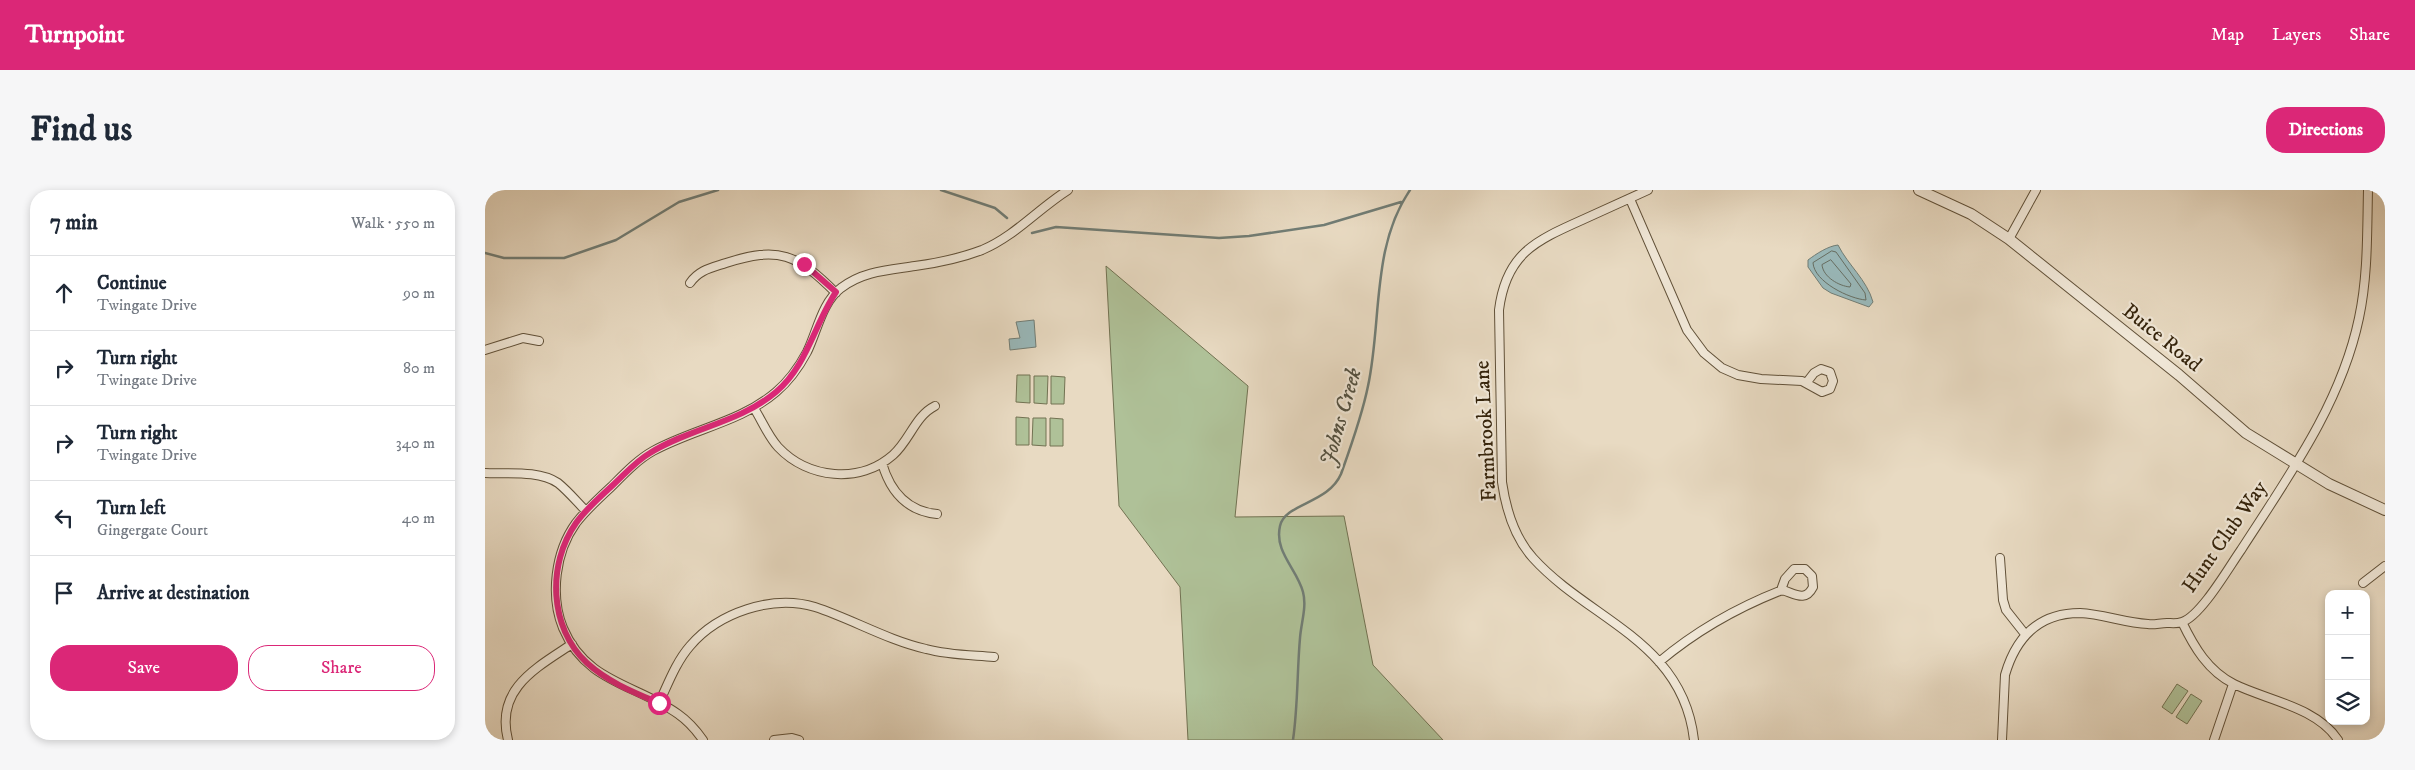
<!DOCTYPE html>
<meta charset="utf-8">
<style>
body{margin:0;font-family:"IM FELL DW Pica",serif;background:#f6f6f7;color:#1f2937}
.controls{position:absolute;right:15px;bottom:15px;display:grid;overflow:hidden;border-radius:10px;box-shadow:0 2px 8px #0003}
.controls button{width:45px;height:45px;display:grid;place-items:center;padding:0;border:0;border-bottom:1px solid #e0e1e3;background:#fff;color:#1f2937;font:25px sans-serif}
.stop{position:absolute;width:15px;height:15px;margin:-11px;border:4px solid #db2777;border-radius:50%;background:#fff}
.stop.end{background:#db2777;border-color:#fff;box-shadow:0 1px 5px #0008}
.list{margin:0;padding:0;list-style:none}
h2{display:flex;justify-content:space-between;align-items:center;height:65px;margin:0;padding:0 20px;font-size:21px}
h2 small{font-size:16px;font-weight:400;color:#747a83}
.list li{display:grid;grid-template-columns:32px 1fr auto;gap:15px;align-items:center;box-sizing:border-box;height:75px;padding:0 20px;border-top:1px solid #e0e1e3}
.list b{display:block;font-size:19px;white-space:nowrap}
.list p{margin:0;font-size:16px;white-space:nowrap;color:#747a83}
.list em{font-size:16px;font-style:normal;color:#747a83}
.actions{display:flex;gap:10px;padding:15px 20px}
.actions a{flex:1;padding:11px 0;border:1px solid #db2777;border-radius:20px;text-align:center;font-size:18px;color:#db2777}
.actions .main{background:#db2777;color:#fff}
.icon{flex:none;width:28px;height:28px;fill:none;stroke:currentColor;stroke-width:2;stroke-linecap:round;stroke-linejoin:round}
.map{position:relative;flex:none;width:1900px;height:550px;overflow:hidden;border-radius:20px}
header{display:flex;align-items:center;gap:30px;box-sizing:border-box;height:70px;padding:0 25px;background:#db2777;color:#fff}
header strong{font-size:24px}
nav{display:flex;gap:28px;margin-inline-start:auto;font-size:18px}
.intro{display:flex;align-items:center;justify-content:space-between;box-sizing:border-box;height:120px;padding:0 30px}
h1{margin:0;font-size:35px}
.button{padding:12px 22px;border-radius:20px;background:#db2777;color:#fff;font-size:18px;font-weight:700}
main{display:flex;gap:30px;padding:0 30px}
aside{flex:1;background:#fff;border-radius:20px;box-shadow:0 2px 8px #0003}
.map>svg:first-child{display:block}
</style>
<header>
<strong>Turnpoint</strong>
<nav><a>Map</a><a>Layers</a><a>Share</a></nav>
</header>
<div class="intro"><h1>Find us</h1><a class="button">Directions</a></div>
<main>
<aside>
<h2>7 min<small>Walk · 550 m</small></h2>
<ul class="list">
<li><svg class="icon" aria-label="ahead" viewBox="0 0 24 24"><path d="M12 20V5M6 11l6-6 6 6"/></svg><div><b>Continue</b><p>Twingate Drive</p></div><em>90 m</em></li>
<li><svg class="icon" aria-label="right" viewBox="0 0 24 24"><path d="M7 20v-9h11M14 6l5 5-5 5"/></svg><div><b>Turn right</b><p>Twingate Drive</p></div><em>80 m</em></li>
<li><svg class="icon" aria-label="right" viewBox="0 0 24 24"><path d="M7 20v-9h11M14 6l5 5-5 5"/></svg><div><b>Turn right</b><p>Twingate Drive</p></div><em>340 m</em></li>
<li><svg class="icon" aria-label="left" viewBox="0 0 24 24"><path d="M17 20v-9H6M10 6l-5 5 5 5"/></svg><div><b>Turn left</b><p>Gingergate Court</p></div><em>40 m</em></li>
<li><svg class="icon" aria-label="arrive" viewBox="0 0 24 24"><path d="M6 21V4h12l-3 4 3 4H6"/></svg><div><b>Arrive at destination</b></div></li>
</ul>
<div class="actions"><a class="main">Save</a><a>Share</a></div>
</aside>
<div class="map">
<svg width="1900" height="550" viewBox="0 0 1900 550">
<rect width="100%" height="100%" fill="#e8dac2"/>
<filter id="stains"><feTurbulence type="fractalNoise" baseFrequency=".004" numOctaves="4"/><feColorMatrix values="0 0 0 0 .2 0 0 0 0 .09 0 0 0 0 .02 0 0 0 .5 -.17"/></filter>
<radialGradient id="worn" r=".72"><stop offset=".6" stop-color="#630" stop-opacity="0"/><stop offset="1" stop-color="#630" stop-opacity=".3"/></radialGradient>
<path fill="#afc198" stroke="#727252" d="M621 76 763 196 750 327 859 326 888 475 958 550H703L695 397 634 316Z
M532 185H545V213L531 212Z
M549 186H563L562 214 549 213Z
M566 186 580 187 579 214H566Z
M531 227 544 228V255H531Z
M548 228H561V256L547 255Z
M565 228 578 229V256H565Z
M1692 494 1703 501 1687 524 1677 517Z
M1706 504 1717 511 1702 534 1691 527Z"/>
<path fill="#99b9bb" stroke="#717d75" d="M1353 55C1363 75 1382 90 1388 112L1384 117 1346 103 1338 98 1323 77V70C1331 64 1343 56 1353 55Z
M549 130 551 157 525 160 524 149 535 148 531 132Z"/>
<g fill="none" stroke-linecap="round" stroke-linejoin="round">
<path stroke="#666e63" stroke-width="1" d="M1347 61 1351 62 1380 103 1381 110C1365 109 1329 92 1328 73Z
M1346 70 1366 94 1365 97C1354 96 1338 87 1337 75Z"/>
<path stroke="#717d75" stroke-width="2.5" d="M456 0 510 18 522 28
M547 43 571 37 734 48 764 46 839 35 916 12
M0 63 19 68H79L131 50 194 12 233 0
M808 550C813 516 812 482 815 448 816 433 822 417 818 402 812 379 789 362 795 336 800 313 843 314 856 284 866 256 877 226 883 196 897 132 886 57 925 0"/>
<defs>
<path id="minor" d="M1163 0C1141 10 1119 20 1097 30 1050 51 1021 64 1014 120L1017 292C1021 320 1029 347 1048 368 1104 430 1198 451 1209 550
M1145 9 1202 140 1219 163 1237 178 1253 185 1276 189 1317 191 1337 202 1345 199 1348 191 1345 182 1336 179 1329 183 1322 192
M1524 49 1551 0
M205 93C214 80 226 78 241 73 294 56 312 64 351 103
M0 160 38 148 54 151
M269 218C277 231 283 246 293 257 323 289 375 294 408 265 425 250 430 226 450 216
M397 273C405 301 422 321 452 324
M0 283C22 284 54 280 73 293 83 301 92 312 101 321
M1515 368 1518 410 1521 420 1540 444
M1878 393 1900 376
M1697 432C1709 457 1723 481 1749 494 1781 510 1832 517 1853 550
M1174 472C1212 440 1251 418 1297 400 1309 403 1320 413 1328 397L1327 386 1320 379H1309L1300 389 1296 400
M174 513C183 494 191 472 205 456 233 423 287 404 330 417 367 429 402 450 441 459 463 465 486 465 509 467
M23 550C10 499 51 478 87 454
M218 550C211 540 203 531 193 524 151 494 101 493 78 438 65 406 70 362 91 333 101 320 114 308 126 297 139 284 152 270 168 261 208 239 256 232 291 202 304 191 314 177 322 162 332 142 337 112 356 98 378 81 404 80 430 76 452 73 476 68 497 60 530 46 553 19 583 0
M289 550 307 548 314 550
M1517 550 1520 485C1531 447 1554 423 1595 423 1618 424 1640 433 1663 434 1669 435 1675 433 1682 433 1686 433 1692 434 1697 432 1716 426 1744 377 1756 360 1803 287 1856 214 1874 128 1883 86 1882 43 1883 0
M1729 550 1748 494"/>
<path id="tertiary" d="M1434 0 1486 24 1524 49 1694 185 1761 243 1844 294 1900 320"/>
</defs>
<use href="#minor" stroke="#615139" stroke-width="10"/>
<use href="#tertiary" stroke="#615139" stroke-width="12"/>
<use href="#minor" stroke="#f0e7d7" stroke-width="8"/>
<use href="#tertiary" stroke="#f0e7d7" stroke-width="10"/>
</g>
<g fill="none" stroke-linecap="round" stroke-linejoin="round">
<path stroke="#db2777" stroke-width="6" d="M174 513C148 502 123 492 102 473 64 438 62 374 91 333 101 319 115 307 128 295 140 284 151 271 165 263 205 238 254 233 291 202 322 176 329 135 351 102L319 74"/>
</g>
<g text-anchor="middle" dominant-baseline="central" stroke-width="4.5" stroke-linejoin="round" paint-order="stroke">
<g font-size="21" fill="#34230b" stroke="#f0e7d7">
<text transform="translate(1677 148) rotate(39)">Buice Road</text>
<text transform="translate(1001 241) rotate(-93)">Farmbrook Lane</text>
<text transform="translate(1740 347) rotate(-55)">Hunt Club Way</text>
</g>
<g font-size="22" font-style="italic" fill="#525040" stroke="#f0e7d7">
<text transform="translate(856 227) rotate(-74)">Johns Creek</text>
</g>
</g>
<rect width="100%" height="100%" filter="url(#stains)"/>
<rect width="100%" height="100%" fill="url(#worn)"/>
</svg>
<div class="controls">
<button>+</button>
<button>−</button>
<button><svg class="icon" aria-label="layers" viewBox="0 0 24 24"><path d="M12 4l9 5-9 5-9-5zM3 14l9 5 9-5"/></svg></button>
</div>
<div class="stop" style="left:174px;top:513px"></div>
<div class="stop end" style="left:319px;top:74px"></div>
</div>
</main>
